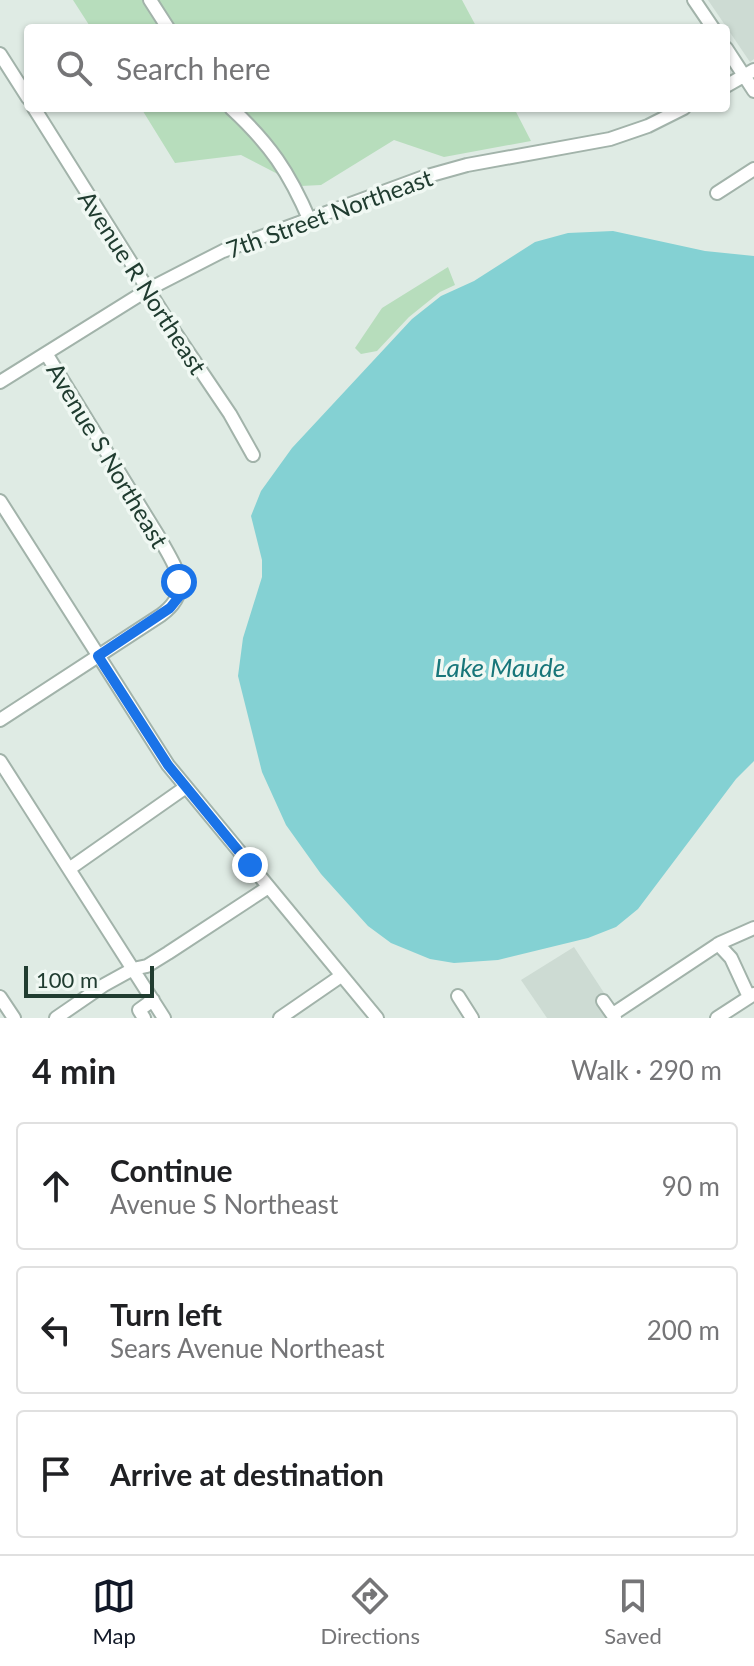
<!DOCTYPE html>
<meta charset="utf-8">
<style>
body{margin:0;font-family:Lato,sans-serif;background:#f2f2f2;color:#202124}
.scale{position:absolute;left:24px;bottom:20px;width:130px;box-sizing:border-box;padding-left:8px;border:4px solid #203c30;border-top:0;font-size:22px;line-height:28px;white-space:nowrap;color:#203c30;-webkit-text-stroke:6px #f0f8f3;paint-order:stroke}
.stop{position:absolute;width:24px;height:24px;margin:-18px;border:6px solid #1a73e8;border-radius:50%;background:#fff}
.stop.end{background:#1a73e8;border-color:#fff;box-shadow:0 2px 8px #0008}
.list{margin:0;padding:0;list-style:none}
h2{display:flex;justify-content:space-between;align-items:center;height:104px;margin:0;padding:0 32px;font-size:34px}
h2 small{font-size:26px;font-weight:400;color:#757577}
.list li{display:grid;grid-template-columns:52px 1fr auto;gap:24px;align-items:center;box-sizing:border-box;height:128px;margin:0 16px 16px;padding:0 16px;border:2px solid #e0e0e0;border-radius:8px}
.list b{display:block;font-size:30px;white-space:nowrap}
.list p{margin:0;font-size:26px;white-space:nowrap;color:#757577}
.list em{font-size:26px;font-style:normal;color:#757577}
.icon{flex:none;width:44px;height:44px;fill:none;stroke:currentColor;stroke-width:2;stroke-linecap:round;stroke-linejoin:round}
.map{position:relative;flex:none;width:754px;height:1018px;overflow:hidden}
.search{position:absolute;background:#fff;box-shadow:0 2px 6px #0004;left:24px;right:24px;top:24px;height:88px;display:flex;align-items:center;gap:20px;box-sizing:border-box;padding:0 28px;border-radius:8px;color:#757577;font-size:30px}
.sheet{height:536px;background:#fff}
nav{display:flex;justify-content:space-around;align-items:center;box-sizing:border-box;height:112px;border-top:2px solid #e0e0e0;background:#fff;font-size:22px;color:#757577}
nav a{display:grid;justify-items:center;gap:4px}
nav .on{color:#111827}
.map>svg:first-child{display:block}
</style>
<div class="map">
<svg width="754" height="1018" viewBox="0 0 754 1018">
<rect width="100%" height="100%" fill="#dfebe4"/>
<path fill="#cddbd3" d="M708 0H754V59L750 62Z
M574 947 610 1002 604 995 596 1000 609 1018H547L521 980Z"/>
<path fill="#b7ddbc" d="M73 0H462L477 28H91Z
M141 108H514L531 141 444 157 394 140 321 185 301 186 241 155 175 163Z
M448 267 455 285 440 292 409 317 377 351 361 354 355 348 382 308Z"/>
<path fill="#84d1d3" d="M613 231 705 251 754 256V761L736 779 638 909 616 927 588 938 498 960 454 963 430 959 391 943 368 926 321 874 286 825 262 772 238 676 243 638 262 577V560L251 516 261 491 292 448 412 319 441 296 474 281 535 242 568 233Z"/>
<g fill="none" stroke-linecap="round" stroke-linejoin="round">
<defs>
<path id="minor" d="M150 0 168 28
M694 0 713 28
M726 48 754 91
M0 54 28 98
M726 86 754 70
M34 108 174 331 230 414 253 455
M231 108C270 144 289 172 310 221
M717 193 754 169
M0 382 149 289 223 251 424 177 467 165 610 139 648 126 684 108
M0 501 168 765 377 1018
M0 720 161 615C194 591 176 568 160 539L47 355
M0 761 164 1018
M69 869 186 787
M718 944 731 958 749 997
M458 996 472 1018
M0 997 14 1018
M603 1001 615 1018
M613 1014 720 943 754 928
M56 1018 104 985 133 969 147 966 168 953 267 888
M144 1018 139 1010 153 1000
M280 1018 341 976
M717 1018 754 994"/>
</defs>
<use href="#minor" stroke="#a2b3aa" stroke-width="16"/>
<use href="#minor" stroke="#fff" stroke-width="12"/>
</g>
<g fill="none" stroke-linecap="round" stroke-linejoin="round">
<path stroke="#1a73e8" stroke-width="10" d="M179 582 178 598 170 608 98 656 168 765 250 865"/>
</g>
<g text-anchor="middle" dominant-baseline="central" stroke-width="7" stroke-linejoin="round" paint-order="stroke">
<g font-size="24" fill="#203c30" stroke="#f0f8f3">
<text transform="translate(329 213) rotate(-20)">7th Street Northeast</text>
<text transform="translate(143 282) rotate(57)">Avenue R Northeast</text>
<text transform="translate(108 455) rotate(59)">Avenue S Northeast</text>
</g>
<g font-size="26" font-style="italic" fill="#18767a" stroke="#f0f8f3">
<text x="500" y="667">Lake Maude</text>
</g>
</g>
</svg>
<div class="scale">100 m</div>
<div class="stop" style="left:179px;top:582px"></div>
<div class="stop end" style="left:250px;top:865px"></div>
<div class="search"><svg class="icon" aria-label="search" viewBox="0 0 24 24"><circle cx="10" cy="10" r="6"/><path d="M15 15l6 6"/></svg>Search here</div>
</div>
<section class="sheet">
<h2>4 min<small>Walk · 290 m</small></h2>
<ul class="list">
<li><svg class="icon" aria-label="ahead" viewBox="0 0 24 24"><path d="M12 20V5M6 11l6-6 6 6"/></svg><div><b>Continue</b><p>Avenue S Northeast</p></div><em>90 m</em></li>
<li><svg class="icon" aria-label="left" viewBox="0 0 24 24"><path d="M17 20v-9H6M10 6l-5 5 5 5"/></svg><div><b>Turn left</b><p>Sears Avenue Northeast</p></div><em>200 m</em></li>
<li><svg class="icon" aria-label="arrive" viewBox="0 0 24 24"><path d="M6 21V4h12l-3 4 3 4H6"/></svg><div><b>Arrive at destination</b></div></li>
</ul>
</section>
<nav>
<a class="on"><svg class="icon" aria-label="map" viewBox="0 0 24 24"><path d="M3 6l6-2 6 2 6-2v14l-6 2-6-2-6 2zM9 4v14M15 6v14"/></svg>Map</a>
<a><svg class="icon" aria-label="directions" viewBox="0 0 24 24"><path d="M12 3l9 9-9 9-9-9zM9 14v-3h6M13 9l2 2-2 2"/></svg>Directions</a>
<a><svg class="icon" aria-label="saved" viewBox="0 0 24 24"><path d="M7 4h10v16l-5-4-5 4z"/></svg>Saved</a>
</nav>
